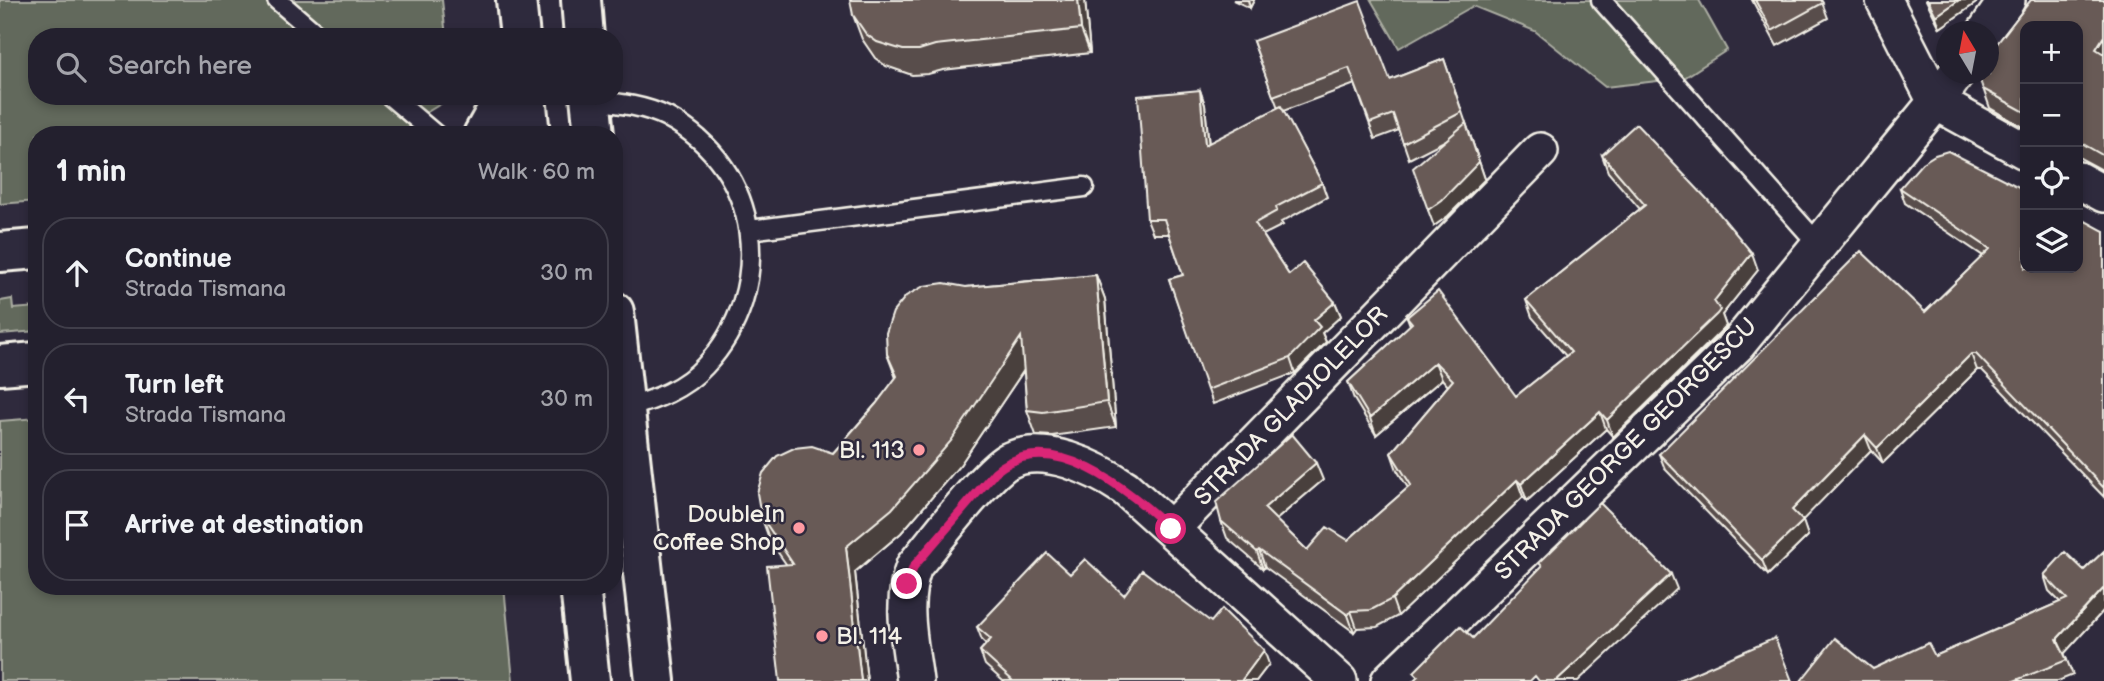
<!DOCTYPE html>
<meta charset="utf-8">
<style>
body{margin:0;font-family:"Balsamiq Sans",sans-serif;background:#2b2836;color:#f1f3f6}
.controls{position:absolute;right:21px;top:21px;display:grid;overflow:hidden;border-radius:14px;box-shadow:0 4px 10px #0003}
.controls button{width:63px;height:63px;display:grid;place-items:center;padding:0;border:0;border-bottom:2px solid #403e4a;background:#23202e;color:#f1f3f6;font:35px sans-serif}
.compass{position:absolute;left:1936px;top:21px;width:63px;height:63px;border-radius:50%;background:#23202e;box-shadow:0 4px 10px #0003;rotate:350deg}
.stop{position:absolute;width:21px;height:21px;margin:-16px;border:5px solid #db2777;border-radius:50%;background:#fff}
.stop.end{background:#db2777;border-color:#fff;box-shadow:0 2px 7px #0008}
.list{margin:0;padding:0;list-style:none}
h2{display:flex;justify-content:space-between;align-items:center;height:91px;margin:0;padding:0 28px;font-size:30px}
h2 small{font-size:23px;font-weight:400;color:#a3a3aa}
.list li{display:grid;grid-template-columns:46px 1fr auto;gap:21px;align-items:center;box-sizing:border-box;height:112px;margin:0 14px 14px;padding:0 14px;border:2px solid #403e4a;border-radius:28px}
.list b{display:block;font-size:26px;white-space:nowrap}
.list p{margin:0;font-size:23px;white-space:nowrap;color:#a3a3aa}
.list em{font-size:23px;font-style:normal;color:#a3a3aa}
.icon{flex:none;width:38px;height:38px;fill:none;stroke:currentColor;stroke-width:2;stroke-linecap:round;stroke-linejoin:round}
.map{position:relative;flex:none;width:2104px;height:681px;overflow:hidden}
.search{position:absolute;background:#23202e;box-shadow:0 4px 10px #0003;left:28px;top:28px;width:595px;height:77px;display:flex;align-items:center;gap:18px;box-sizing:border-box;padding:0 24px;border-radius:28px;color:#a3a3aa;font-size:26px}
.panel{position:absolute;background:#23202e;box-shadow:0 4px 10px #0003;left:28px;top:126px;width:595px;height:469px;border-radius:28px}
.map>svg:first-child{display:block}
</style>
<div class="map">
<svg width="2104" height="681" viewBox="0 0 2104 681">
<rect width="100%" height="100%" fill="#2f2a3d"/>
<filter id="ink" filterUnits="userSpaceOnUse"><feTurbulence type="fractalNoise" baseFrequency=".0143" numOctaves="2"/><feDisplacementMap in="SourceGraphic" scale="14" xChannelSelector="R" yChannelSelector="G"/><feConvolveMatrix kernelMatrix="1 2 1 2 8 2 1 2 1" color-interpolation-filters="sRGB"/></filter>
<g filter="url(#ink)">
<path fill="#62695c" stroke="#abada2" stroke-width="2" d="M0 0H442L446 37H37V96L452 97 416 119 408 135H37V201L0 204Z
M1371 0H1699L1727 50 1684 78 1605 87 1535 31 1473 6 1399 48Z
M12 299 13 309 37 307V331L0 334V301Z
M37 418V586H504L513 681H0V421Z"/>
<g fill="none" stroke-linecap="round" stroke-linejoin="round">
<defs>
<path id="service" d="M277 0 320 37
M1601 0 1819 245
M390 96 436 135
M590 100C617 103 643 105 667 117 763 168 776 290 705 366 684 389 655 400 626 408
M750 230 1084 187"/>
<path id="minor" d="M1884 0 1936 102 2025 151
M1985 32 2007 0
M2078 180 2104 194
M1171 529 1540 151
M915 681C910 643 900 603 914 566 934 542 985 474 1008 461 1044 443 1095 468 1125 488L1339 681
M1389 681 1738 344 1936 102 1956 74"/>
<path id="secondary" d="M0 252 37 249
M0 365 37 362"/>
<path id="primary" d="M516 0 520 37
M581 0 584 37
M526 96 530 135
M590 96 594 135
M483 135 505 96
M614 312 655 681
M580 586 590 681"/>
</defs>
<use href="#service" stroke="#f4f1e8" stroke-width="23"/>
<use href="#minor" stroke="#f4f1e8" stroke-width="40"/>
<use href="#secondary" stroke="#f4f1e8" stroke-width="44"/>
<use href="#primary" stroke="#f4f1e8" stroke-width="44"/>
<use href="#service" stroke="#2f2a3d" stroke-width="18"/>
<use href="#minor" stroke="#2f2a3d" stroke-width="35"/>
<use href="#secondary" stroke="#2f2a3d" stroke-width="38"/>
<use href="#primary" stroke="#2f2a3d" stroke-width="38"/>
</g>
<path fill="#594d4b" stroke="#f4f1e8" stroke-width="2" d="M1085 0 1090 53 943 70 928 74 912 75 886 66 875 58 862 39 853 15Z
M1233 0H1254L1250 8Z
M1752 0H1821L1828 18 1777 46Z
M1926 0H1978L1976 3 1940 28Z
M2031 0H2104V171L2078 157V26H2025V128L1990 108 1978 74H1989V54Z
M1253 41 1390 80 1444 59 1485 179 1448 216 1434 226 1448 139 1409 159 1399 130 1375 139 1355 84 1283 111 1322 183 1327 197 1281 222 1283 225 1263 235 1289 275 1335 302 1341 316 1322 333 1326 342 1295 373 1213 404 1169 279 1183 275 1169 234H1153L1147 219 1200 90 1205 105 1209 144 1278 108Z
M1602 155 1758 270 1722 315 1726 326 1723 330 1613 437 1606 429 1527 501 1523 497 1398 616 1377 627 1357 628 1354 632 1265 567 1263 569 1227 538 1221 521 1323 480 1276 520 1307 550 1348 540 1408 488 1397 470 1391 453 1448 386 1442 379 1376 435 1354 399 1348 382 1410 325 1407 317 1516 396 1566 356 1532 317 1526 300 1640 209 1608 172Z
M1900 188 2104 231V497L1982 370H1977L1883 463 1871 450 1802 520 1808 536 1768 575 1665 469 1659 454 1925 312 1983 256 1905 203Z
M1096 275 1105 299 1116 427 1052 436 1036 435 1027 410 1024 370 960 465 901 533 855 572 867 681H780L786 564 770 541 761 516 833 453 876 404 896 378 887 354 966 287Z
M2104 551V610L2064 653 2073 675 2058 681H1801L1873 669 1935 656 2060 602 2049 591 2044 575 2084 570Z
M1070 574 1124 595 1269 664 1256 681H1003L985 665 980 651 986 644 982 640 977 627Z"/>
<path fill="#493f3d" stroke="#f4f1e8" stroke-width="2" d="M1078 0H1085L1090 53 1081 29Z
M1248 0H1254L1250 8Z
M1959 0H1978L1976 3 1940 28 1936 16Z
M2104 36V67L2096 49Z
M1200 90 1205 105 1210 160 1205 145Z
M1466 123 1485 179 1448 216 1434 226 1428 210Z
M1752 253 1758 270 1722 315 1726 326 1613 437 1607 420 1714 301Z
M1096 275 1105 299 1116 427 1107 402Z
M1335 302 1341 316 1322 333 1326 342 1295 373 1290 358 1314 320Z
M1021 337 1030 361 960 465 901 533 855 572 867 681H861L846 547Z
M1971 354 1977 370 1883 463 1877 448Z
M1435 362 1442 379 1376 435 1370 418Z
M1600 412 1606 429 1527 501 1521 484Z
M1865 435 1871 450 1798 525 1792 510Z
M1316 463 1323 480 1270 525 1264 508Z
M1517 480 1523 497 1398 616 1392 599Z
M1803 521 1808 536 1768 575 1762 560Z
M1259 550 1265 567 1263 569 1257 552Z
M1671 574 1677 589 1578 681H1556Z
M2104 588V610L2063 655 2057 639Z
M1351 611 1357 628 1354 632 1348 615Z
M1264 650 1269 664 1256 681H1241Z"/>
<path fill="#685a57" stroke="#f4f1e8" stroke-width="2" d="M850 0H1078L1081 29 935 45 919 50H903L877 42 866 34 853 15Z
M1755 0H1821L1823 3 1772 31Z
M1928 0H1959L1936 16Z
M2031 0H2104V36L2096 49 2104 54V156L2078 141V26H2025V112L1983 89 1978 74H1989V54Z
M1360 1 1390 80 1444 59 1462 112 1403 143 1393 114 1370 123 1349 68 1273 96 1253 41Z
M1200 90 1205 145 1281 106 1322 183 1276 207 1277 211 1255 223 1289 275 1303 263 1335 302 1314 320 1320 327 1290 358 1207 390 1169 279 1183 275 1164 219H1147L1138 96Z
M1466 123 1479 162 1442 200 1428 210 1413 168Z
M1636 124 1708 200 1752 253 1714 301 1720 310 1717 314 1607 420 1600 412 1521 484 1517 480 1392 599 1371 610 1351 611 1348 615 1259 550 1257 552 1221 521 1216 502 1292 434 1316 463 1264 508 1307 550 1327 527 1348 540 1411 485 1391 453 1453 380 1435 362 1370 418 1348 382 1412 323 1407 317 1438 291 1516 396 1571 352 1526 300 1645 205 1602 155Z
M1948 151 2025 190V268H2078V217L2104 231V488L1976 354H1971L1877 448 1865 435 1792 510 1803 521 1762 560 1659 454 1861 251 1925 312 1990 249 1900 188 1922 163 1935 155Z
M1096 275 1107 402 1043 412 1027 410 1021 337 951 441 892 509 846 547 861 681H780L767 566 793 564 761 516 757 493 763 473 777 456 794 448 812 446 833 453 876 404 897 376 887 354 886 333 893 312 906 296 924 286 944 283 966 287Z
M1600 503 1671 574 1556 681H1539L1535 676 1530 681H1413L1418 676 1414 672 1460 626 1473 638 1542 566 1539 563Z
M2104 551V588L2057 639 2067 660 2014 681H1801L1835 638 1873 669 1928 643 1935 656 2067 599 2044 575 2065 552 2084 570Z
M1047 553 1070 574 1085 559 1124 595 1142 570 1211 622 1222 609 1264 650 1241 681H1013L980 651 991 639 977 627Z
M1775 638 1792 681H1676Z"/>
</g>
<g fill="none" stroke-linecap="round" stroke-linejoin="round" filter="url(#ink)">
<path stroke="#db2777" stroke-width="9" d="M907 584 914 566 995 472C1052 424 1129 491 1171 529"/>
</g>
<g fill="#ff9aa2" stroke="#2f2a3d" stroke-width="2.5">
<circle cx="919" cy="450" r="7"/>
<circle cx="799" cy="528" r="7"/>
<circle cx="822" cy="636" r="7"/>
</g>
<g text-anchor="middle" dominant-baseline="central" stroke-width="5" stroke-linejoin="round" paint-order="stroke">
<g font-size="24" fill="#f4f1e8" stroke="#2f2a3d">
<text transform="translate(1291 406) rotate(-46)">STRADA GLADIOLELOR</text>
<text transform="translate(1626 449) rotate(-45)">STRADA GEORGE GEORGESCU</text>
</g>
<g font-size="24" fill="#f4f1e8" stroke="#2f2a3d" text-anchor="end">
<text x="905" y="450">Bl. 113</text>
<text x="785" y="514">DoubleIn<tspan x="785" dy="28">Coffee Shop</tspan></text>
<text x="836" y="636" text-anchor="start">Bl. 114</text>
</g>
</g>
</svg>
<div class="controls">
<button>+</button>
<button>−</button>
<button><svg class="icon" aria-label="locate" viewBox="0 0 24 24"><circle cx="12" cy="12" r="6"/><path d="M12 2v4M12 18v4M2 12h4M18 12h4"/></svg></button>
<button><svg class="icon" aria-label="layers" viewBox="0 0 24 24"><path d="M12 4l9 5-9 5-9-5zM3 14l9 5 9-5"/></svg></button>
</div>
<svg class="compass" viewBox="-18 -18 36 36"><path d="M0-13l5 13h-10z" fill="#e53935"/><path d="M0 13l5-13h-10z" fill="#a3a3aa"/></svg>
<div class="stop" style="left:1171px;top:529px"></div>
<div class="stop end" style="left:907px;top:584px"></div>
<div class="search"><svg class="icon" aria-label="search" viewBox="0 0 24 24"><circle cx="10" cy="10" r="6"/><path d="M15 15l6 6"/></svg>Search here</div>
<section class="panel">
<h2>1 min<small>Walk · 60 m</small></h2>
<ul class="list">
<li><svg class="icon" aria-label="ahead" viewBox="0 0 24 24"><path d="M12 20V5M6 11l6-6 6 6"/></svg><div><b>Continue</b><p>Strada Tismana</p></div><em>30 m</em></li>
<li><svg class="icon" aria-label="left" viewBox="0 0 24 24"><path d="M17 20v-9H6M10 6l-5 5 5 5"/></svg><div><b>Turn left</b><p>Strada Tismana</p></div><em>30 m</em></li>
<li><svg class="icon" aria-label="arrive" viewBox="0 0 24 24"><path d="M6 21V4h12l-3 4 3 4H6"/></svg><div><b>Arrive at destination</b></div></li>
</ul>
</section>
</div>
